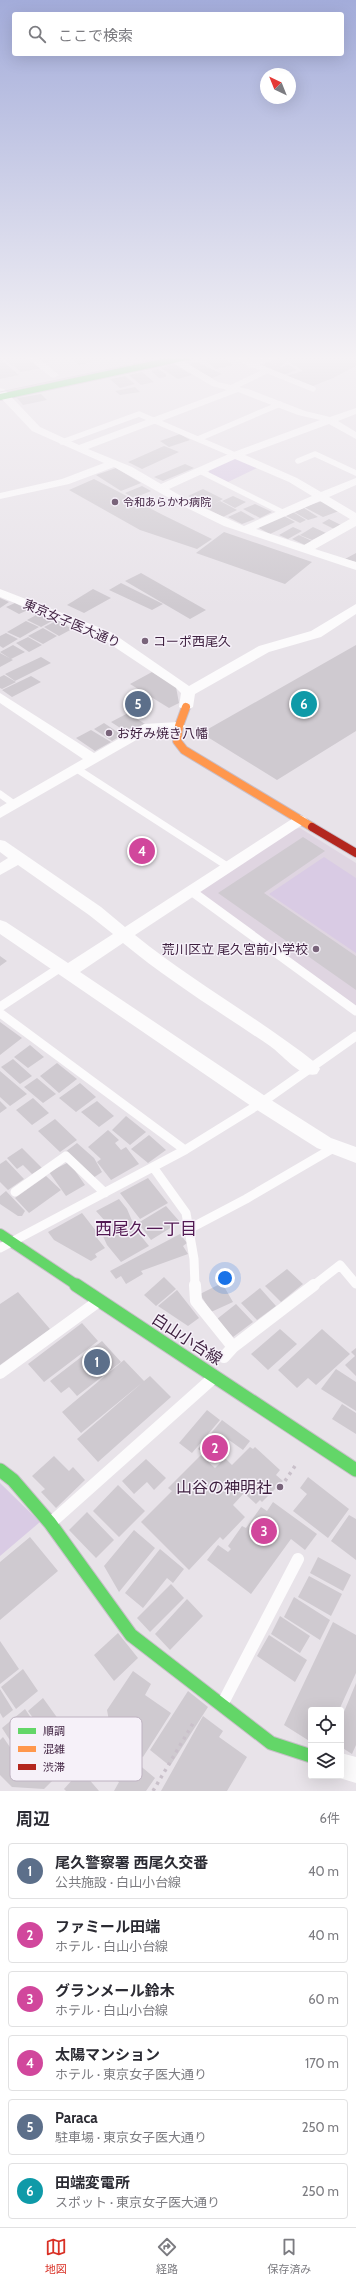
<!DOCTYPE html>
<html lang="ja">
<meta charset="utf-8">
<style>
body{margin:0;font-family:Cabin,"Noto Sans JP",sans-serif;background:#f7f7f7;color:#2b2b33}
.controls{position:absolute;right:12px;bottom:12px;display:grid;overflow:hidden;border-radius:4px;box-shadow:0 4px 16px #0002}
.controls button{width:36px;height:36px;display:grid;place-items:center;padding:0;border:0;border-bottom:1px solid #e1e1e2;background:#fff;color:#2b2b33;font:20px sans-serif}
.compass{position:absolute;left:260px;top:68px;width:36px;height:36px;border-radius:50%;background:#fff;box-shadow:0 4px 16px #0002;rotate:317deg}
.you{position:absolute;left:225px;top:1278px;width:14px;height:14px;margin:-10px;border:3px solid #fff;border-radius:50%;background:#1a73e8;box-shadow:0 0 0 6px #1a73e833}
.badge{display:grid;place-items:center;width:26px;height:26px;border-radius:50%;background:#d93025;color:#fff;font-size:13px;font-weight:700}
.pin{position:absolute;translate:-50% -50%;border:2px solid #fff;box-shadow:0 1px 4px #0006}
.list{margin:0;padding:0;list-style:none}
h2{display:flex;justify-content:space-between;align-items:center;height:52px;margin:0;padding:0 16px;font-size:17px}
h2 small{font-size:13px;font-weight:400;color:#7c7c81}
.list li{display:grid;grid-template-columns:26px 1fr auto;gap:12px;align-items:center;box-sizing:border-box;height:56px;margin:0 8px 8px;padding:0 8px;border:1px solid #e1e1e2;border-radius:4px}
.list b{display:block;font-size:15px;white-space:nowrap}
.list p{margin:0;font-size:13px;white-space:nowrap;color:#7c7c81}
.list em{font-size:13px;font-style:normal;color:#7c7c81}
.icon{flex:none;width:22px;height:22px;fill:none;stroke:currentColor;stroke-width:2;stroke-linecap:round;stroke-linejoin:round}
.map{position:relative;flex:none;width:356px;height:1791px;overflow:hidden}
.search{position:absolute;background:#fff;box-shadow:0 4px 16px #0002;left:12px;right:12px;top:12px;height:44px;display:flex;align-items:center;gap:10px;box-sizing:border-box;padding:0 14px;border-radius:4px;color:#7c7c81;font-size:15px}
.sheet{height:436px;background:#fff}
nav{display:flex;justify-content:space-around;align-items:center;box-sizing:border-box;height:56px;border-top:1px solid #e1e1e2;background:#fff;font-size:11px;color:#7c7c81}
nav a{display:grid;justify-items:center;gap:2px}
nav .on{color:#d93025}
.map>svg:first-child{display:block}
</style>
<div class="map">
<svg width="356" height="1791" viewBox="0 0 356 1791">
<rect width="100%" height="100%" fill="#e8e3e9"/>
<path fill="#dfd5e1" d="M300 828 356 863V1006L197 891 293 829Z"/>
<path fill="#d9cbe4" d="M234 457 259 467 228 482 209 473V469Z
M324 857 356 878V953L269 894Z
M0 1483 40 1522 0 1556Z"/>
<path fill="#cfcad0" d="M0 356H26L42 368 21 372 12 365 17 363 11 365Z
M39 356H69V357L42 363 38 359 42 358Z
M85 356 92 362 79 365 72 359Z
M88 356H111V357L93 361Z
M221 356 233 365 216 369 204 360Z
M280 356H349L356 358V366L333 378 313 386 286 376 303 371Z
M278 358 288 362 280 366 270 362Z
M0 359 19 375 0 379Z
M197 362 222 374 212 378 187 365Z
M269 362 281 367 289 365 297 370 283 375 259 366Z
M174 364 192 375 178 379 161 368Z
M158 369 166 374V377L159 378 151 371Z
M142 372 154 382 141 385 129 375Z
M125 376 135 384 120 388 110 379Z
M135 387 140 392 120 395 115 391Z
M41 394 47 400 23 405 17 398Z
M180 434 190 440 169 447 160 441Z
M164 446 179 452 142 469 128 462Z
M185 464 194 468 163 481 154 477Z
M116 468 141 483 121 491 96 475Z
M94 479 163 515 212 539 197 549 140 530 69 490Z
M142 486 151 491 134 498 125 493Z
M203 489 223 499 214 504 220 501 237 510 223 517 206 508 209 506 188 496Z
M233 496 246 502 235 508 222 501Z
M322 501 339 511 323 517 304 507Z
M255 504 272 512 260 518 243 509Z
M304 508 318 517 308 520 294 512Z
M241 511 255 519 242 524 228 517Z
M293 512 306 520 300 523 286 516Z
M282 515 295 522 270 534 257 527Z
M329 519 341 525 334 529 322 523Z
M293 527 302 531 288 539 279 535Z
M313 527 326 533 312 540 300 535Z
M224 532 312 562 285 584 196 553Z
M299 535 312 541 305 545 292 539Z
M356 553V562L345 559Z
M141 573 206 610 190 619 125 581Z
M121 583 163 604 152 610 109 590Z
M93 589 111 598 84 613 67 605Z
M0 598 9 602 0 608Z
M15 603 28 610 19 614 6 607Z
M38 614 52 621 41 627 27 620Z
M58 620 72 629 59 636 44 627Z
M26 621 39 627 20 638 7 632Z
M43 628 57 636 43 644 28 636Z
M6 633 18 639 3 648 0 646V636Z
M28 637 42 645 29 652 16 643Z
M13 645 25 652 11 659 0 652Z
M356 645V731L277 780 201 733Z
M0 653 13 660 0 667Z
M41 657 51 663 15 681 5 674Z
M152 672 176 687 179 703 169 708 130 684Z
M4 675 16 682 2 689 0 688V677Z
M31 676 41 682 12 697 2 690Z
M128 713 145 724 128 733 111 722Z
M104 723 122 735 112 741 94 729Z
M91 730 111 742 95 751 76 738Z
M303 837 325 851 264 893 356 956V990L218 893Z
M0 956 7 961 0 966Z
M0 1022 22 1038 0 1055Z
M30 1045 44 1057 28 1068 14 1057Z
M13 1059 32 1076 20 1084 1 1067Z
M57 1063 77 1079 59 1093 40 1076Z
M0 1071 27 1094 10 1106 0 1097Z
M37 1078 56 1094 43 1103 24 1087Z
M80 1083 96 1097 76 1112 59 1098Z
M33 1098 49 1113 32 1125 16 1110Z
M0 1101 7 1108 0 1113Z
M97 1101 114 1116 99 1127 81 1112Z
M126 1116 146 1132 130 1145 112 1130Z
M55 1119 77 1140 60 1152 38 1131Z
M108 1130 119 1140 115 1143 121 1150 126 1147 139 1164 111 1180 97 1162 101 1159 88 1147Z
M149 1135 166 1150 148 1163 131 1149Z
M77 1143 94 1158 102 1172 93 1178 65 1152Z
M22 1148 42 1168 32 1174 23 1165 17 1169 7 1158Z
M6 1160 24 1179 8 1190 0 1182V1164Z
M69 1162 85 1185 66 1196 49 1172Z
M46 1176 61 1190 29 1213 15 1198Z
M148 1178 168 1203 140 1219 120 1193Z
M6 1191 25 1211 22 1216H18L0 1204V1196Z
M119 1199 127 1209 136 1230 149 1246 121 1262 107 1245 98 1225 105 1221 96 1211Z
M166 1206 180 1222 151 1240 138 1223Z
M82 1213 100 1236 97 1238 105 1248 95 1254 97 1257 91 1261 54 1240 48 1232Z
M180 1234 187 1243 183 1246 188 1254 141 1271 143 1274 126 1284 121 1276 116 1279 110 1271Z
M287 1269 303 1284 281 1302 265 1286Z
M164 1277 176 1289 156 1306 144 1295Z
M222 1283 233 1302 211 1312 200 1294Z
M260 1288 276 1306 257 1320 241 1303Z
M177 1290 199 1318 188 1326 158 1306Z
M18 1292 50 1329 0 1365V1304Z
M236 1304 253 1322 233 1337 217 1319Z
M82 1323 98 1341 44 1382 28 1364Z
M280 1329 297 1344 268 1370 251 1354Z
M322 1329 350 1354 316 1385 308 1378 297 1388 278 1370Z
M102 1341 121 1362 77 1396 69 1387 61 1393 50 1381Z
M356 1348V1376L345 1365 355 1356 351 1352Z
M124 1360 144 1381 150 1376 171 1397 98 1462 77 1439 143 1382 81 1433 62 1412Z
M336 1369 356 1382V1411L321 1389Z
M342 1404 356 1413V1434L332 1419Z
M207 1410 220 1420 192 1453 179 1443Z
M222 1420 250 1441 243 1450 229 1440 213 1460 198 1449Z
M250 1447 253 1449 255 1447 280 1470 276 1475 283 1481 262 1502 260 1500 256 1504 244 1493 233 1505 245 1517 223 1540 220 1537 189 1570 141 1522 172 1491 168 1488 201 1455 215 1468 225 1458 232 1465Z
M54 1456 69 1471 73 1467 85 1480 56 1508 41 1492 45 1489 32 1476Z
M146 1459 166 1478 154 1490 147 1482 134 1494 122 1481Z
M308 1477 349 1509 328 1538 293 1511 307 1494 300 1488Z
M118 1485 145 1511 119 1537 93 1511Z
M273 1502 317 1534 305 1550 291 1539 251 1594 207 1560 218 1545 228 1552 231 1549 228 1546 242 1526 246 1528 261 1507 267 1511Z
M87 1512 114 1540 96 1558 69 1530Z
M349 1515 356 1519V1560L331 1541Z
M134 1530 155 1548 119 1592 104 1566Z
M30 1537 58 1571 0 1620V1562Z
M160 1549 184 1569 173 1583 167 1578 143 1608 125 1593Z
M318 1557 351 1575 343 1591 310 1573Z
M309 1576 342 1594 331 1616 298 1597Z
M171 1584 184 1598 150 1632 137 1618Z
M294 1597 330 1620 320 1640 284 1617Z
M187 1599 203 1616 170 1650 155 1634Z
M280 1616 310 1636 300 1653 271 1634Z
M333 1622 356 1635V1673L339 1710H311V1742L284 1725Z
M118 1633 138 1658 114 1681 94 1655Z
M269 1635 307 1660 295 1682 257 1656Z
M0 1641 19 1669 0 1684Z
M23 1669 38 1691 16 1709 1 1687Z
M133 1671 151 1684 145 1695 171 1713 143 1757 111 1732 107 1710Z
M356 1683V1745L352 1754 341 1747V1719Z
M0 1689 13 1710 3 1718 0 1713Z
M188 1691 208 1707 170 1766 150 1750Z
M43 1698 61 1723 46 1736 28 1711Z
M25 1709 38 1728 15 1748 2 1728Z
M203 1716 223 1731 219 1737 247 1757 227 1791H161Z
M3 1737 14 1753 28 1740 32 1745 41 1737 61 1763 50 1772 55 1778 44 1789 12 1787 0 1775V1740Z
M126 1754 155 1778 146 1791H114L119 1782 111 1776Z
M81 1770 99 1791H66L64 1789Z"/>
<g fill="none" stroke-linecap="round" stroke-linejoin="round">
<defs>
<path id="fast-far2" d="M0 397 191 356"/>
<path id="fast-far1" d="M0 1234 78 1286"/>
<path id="fast" d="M76 1285 356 1470
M0 1470 13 1480 50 1523 131 1635 271 1743 311 1756"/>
<path id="slow" d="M186 707 179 726 177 741 184 750 312 827"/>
<path id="jam" d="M312 827 356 853"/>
</defs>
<use href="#fast-far2" stroke="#c8bfc9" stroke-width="8"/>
<use href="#fast-far1" stroke="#c8bfc9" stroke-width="12"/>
<use href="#fast" stroke="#c8bfc9" stroke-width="15"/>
<use href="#slow" stroke="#c8bfc9" stroke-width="10"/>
<use href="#jam" stroke="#c8bfc9" stroke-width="10"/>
<path stroke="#c9c0ca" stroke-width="3.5" stroke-dasharray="3 4.5" stroke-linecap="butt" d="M285 1481 297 1463
M153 1791 195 1720"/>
<path stroke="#fcfbfc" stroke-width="5.5" d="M232 356 313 389
M250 365 274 356
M231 388 266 371
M198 439 280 404
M62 442 139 414 235 455
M298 461 315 454 356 473
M200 471 284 513"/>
<path stroke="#fcfbfc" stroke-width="7" d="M77 769 227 866
M0 794 14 804
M190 890 196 894"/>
<path stroke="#fcfbfc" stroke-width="9" d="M194 893 356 1011
M0 1007 61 967
M0 1013 185 1150
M153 1167 186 1213 194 1259 195 1286
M15 1192 66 1156 105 1193
M189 1229 246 1199 335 1147
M0 1248 185 1150 261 1103 356 1036
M313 1286 340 1265 356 1284"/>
<path stroke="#fcfbfc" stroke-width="12" d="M195 1285 196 1301 233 1347 314 1285
M224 1357 233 1347
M0 1373 96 1303
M54 1520 212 1379
M225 1699 298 1559"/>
<path fill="#fcfbfc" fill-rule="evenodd" d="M24 356H36L59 375 54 378 51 377Z
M162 356H175L218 382 248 389 305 411 330 417 356 408V414L338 421 356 432V439L329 424 245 455 297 478 321 492 356 478V485L329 497 356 513V526L315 549 356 562V570L224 526 185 507 114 467 69 484 0 499V493L62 479 104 463 32 431 0 397V388L4 389 40 427 79 445 227 390 212 386ZM238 392 298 415 320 420 231 453 161 484 132 467 88 449ZM235 459 289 482 312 496 244 526 193 503 169 489ZM320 501 350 519 304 545 256 529Z
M0 589 111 632 189 686 259 646 311 631 356 604V614L321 637 269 652 195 694 193 707 186 711 179 707 181 693 176 688 101 638 0 597Z
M0 693 94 753 144 724 179 722 186 726 179 730 152 731 0 818V807L83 759 0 703Z
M300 815 305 817 308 820 305 823 135 935C193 982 259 1018 317 1064L320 1069 317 1074C301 1079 283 1055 270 1046 221 1013 169 981 123 943L80 972 268 1098 331 1138 356 1147V1163L317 1148 254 1108 0 934V920L6 922 68 963 113 934 89 915 18 865 0 875V863L8 858 0 852V840L5 841 101 907 125 927 295 817Z
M341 1753 356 1757V1783L333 1776H341Z"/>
<use href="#fast-far2" stroke="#63d668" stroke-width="6"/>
<use href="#fast-far1" stroke="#63d668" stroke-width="10"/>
<use href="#fast" stroke="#63d668" stroke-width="13"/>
<use href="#slow" stroke="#ff974d" stroke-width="8"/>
<use href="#jam" stroke="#b3261e" stroke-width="8"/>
<path stroke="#cac6cb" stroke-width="1" d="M0 392 172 356"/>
</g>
<linearGradient id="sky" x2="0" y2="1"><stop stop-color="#a3acda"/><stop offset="0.59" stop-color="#f5f2f5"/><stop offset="1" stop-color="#f5f2f5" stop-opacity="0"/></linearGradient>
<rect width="356" height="607" fill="url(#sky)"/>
<g fill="#79647a" stroke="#f6f1f9" stroke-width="1.5">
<circle cx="115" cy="502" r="4"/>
<circle cx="145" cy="641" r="4"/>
<circle cx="109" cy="733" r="4"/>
<circle cx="316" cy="949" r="4"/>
<circle cx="280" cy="1487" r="4"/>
</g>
<g text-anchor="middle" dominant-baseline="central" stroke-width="3" stroke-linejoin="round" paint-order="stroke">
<g font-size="11" fill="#3d1f3e" stroke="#f6f1f9" text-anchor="start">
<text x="123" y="502">令和あらかわ病院</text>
</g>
<g font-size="13" fill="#3d1f3e" stroke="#f6f1f9">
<text transform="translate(72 623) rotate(23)">東京女子医大通り</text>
</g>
<g font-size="13" fill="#3d1f3e" stroke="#f6f1f9" text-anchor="start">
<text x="153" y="641">コーポ西尾久</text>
<text x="117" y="733">お好み焼き八幡</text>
<text x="308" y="949" text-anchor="end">荒川区立 尾久宮前小学校</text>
</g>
<g font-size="16" fill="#3d1f3e" stroke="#f6f1f9">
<text transform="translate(187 1339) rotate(33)">白山小台線</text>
</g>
<g font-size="16" fill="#3d1f3e" stroke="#f6f1f9" text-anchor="end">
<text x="272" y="1487">山谷の神明社</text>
</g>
<g font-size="17" fill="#521952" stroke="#f6f1f9">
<text x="146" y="1229">西尾久一丁目</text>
</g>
</g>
<rect x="10" y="1717" width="132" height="64" rx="6" fill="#f6f1f9" stroke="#beb2c1" stroke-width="1"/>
<rect x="18" y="1728" width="18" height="6" fill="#63d668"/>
<rect x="18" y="1746" width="18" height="6" fill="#ff974d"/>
<rect x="18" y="1764" width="18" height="6" fill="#b3261e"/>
<g font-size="11" fill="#3d1f3e">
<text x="43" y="1735">順調</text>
<text x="43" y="1753">混雑</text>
<text x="43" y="1771">渋滞</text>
</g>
</svg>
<div class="controls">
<button><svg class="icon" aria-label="locate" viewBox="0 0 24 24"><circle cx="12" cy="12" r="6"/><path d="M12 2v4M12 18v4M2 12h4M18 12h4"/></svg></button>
<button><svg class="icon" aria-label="layers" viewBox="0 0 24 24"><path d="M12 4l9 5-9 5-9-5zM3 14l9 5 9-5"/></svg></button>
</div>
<svg class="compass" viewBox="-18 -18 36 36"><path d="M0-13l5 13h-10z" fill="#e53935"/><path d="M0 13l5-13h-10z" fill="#7c7c81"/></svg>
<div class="you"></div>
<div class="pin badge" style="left:97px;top:1362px;background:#5c6f8a">1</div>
<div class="pin badge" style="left:215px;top:1448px;background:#d1479c">2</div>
<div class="pin badge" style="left:264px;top:1531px;background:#d1479c">3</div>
<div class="pin badge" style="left:142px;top:851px;background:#d1479c">4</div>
<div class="pin badge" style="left:138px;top:704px;background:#5c6f8a">5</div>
<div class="pin badge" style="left:304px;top:704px;background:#0f9aa8">6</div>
<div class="search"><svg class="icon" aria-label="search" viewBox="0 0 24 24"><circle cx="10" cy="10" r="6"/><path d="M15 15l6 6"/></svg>ここで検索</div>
</div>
<section class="sheet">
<h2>周辺<small>6件</small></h2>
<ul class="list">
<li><span class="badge" style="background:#5c6f8a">1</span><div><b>尾久警察署 西尾久交番</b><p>公共施設 · 白山小台線</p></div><em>40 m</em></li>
<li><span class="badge" style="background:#d1479c">2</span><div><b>ファミール田端</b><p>ホテル · 白山小台線</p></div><em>40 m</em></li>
<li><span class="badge" style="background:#d1479c">3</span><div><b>グランメール鈴木</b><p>ホテル · 白山小台線</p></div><em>60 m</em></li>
<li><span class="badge" style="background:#d1479c">4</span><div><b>太陽マンション</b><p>ホテル · 東京女子医大通り</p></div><em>170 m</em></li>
<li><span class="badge" style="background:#5c6f8a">5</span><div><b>Paraca</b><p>駐車場 · 東京女子医大通り</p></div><em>250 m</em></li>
<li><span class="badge" style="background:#0f9aa8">6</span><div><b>田端変電所</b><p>スポット · 東京女子医大通り</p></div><em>250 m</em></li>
</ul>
</section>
<nav>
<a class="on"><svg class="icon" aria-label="map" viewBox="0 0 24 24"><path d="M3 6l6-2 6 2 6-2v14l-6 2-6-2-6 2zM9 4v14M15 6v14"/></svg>地図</a>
<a><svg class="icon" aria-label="directions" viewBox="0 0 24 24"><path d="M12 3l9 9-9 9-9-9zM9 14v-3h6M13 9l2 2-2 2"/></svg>経路</a>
<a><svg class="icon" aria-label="saved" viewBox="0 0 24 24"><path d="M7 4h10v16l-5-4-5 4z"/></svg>保存済み</a>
</nav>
